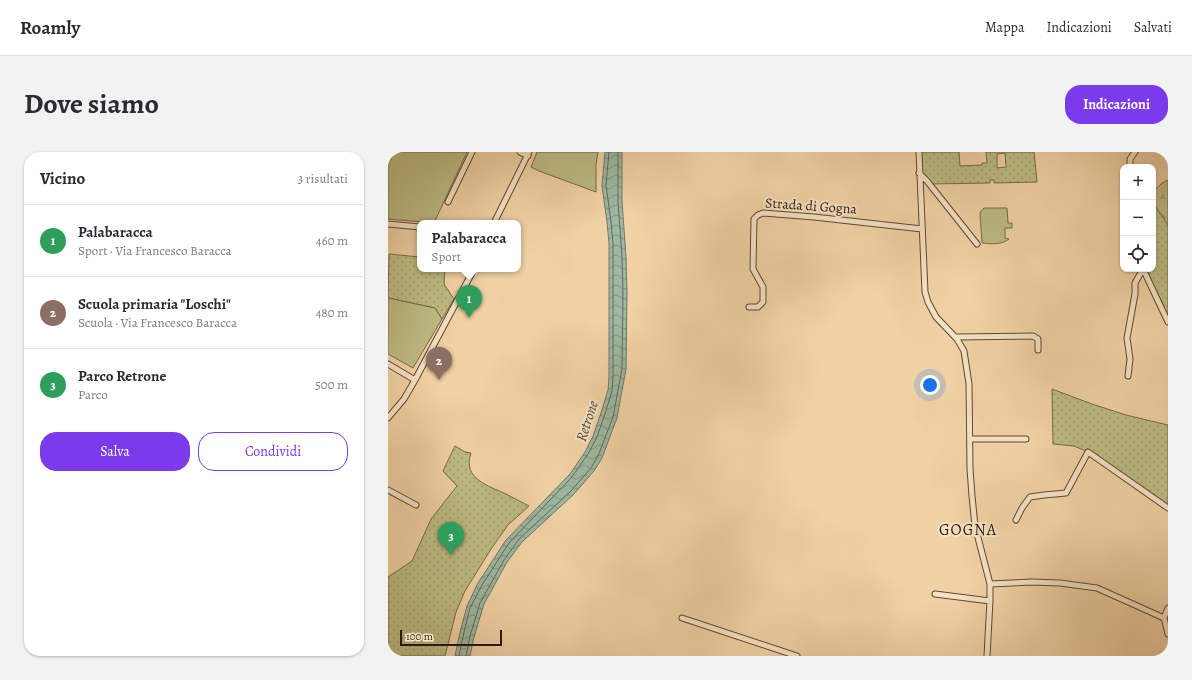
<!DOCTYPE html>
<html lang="it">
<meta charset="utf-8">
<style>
body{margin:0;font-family:Alegreya,serif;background:#f2f2f3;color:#2b2b33}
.controls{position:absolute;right:12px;top:12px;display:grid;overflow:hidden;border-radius:8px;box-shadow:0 1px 3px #0004}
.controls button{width:36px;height:36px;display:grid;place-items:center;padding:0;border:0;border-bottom:1px solid #e1e1e2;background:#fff;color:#2b2b33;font:20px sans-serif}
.scale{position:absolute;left:12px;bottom:10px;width:102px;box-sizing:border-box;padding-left:4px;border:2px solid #2f1a09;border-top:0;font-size:11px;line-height:14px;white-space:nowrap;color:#2f1a09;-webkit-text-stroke:3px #f6e2c5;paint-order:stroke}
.you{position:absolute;left:542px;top:233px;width:14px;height:14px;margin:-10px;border:3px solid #fff;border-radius:50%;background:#1a73e8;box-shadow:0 0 0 6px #1a73e833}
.badge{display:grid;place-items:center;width:26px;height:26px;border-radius:50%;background:#7c3aed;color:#fff;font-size:13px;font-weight:700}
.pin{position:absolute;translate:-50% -33px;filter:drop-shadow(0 1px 2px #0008)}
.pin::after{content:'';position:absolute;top:21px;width:14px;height:12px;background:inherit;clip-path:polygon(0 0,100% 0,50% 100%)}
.popup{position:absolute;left:29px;top:68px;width:104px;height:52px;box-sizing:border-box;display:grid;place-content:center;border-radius:8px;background:#fff;filter:drop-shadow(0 1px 3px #0005);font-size:13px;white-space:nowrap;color:#7c7c81}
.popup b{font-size:15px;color:#2b2b33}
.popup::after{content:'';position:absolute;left:50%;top:100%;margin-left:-8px;border:8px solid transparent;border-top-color:#fff}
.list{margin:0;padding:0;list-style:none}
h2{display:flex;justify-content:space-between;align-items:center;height:52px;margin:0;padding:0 16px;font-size:17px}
h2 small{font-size:13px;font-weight:400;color:#7c7c81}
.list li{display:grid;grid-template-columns:26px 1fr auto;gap:12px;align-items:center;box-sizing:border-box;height:72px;padding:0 16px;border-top:1px solid #e1e1e2}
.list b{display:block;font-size:15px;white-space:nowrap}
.list p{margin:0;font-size:13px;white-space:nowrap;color:#7c7c81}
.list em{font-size:13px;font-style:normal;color:#7c7c81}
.actions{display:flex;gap:8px;padding:12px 16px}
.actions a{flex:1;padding:9px 0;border:1px solid #7c3aed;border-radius:16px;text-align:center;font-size:14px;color:#7c3aed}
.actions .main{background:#7c3aed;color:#fff}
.icon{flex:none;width:22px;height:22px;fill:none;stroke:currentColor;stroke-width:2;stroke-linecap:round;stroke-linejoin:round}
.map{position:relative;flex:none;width:780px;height:504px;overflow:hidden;border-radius:16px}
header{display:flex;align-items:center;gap:24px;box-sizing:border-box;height:56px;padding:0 20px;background:#fff;border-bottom:1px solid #e1e1e2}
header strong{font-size:19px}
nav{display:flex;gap:22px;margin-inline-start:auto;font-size:14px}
.intro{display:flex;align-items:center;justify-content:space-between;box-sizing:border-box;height:96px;padding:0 24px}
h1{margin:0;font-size:28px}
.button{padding:10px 18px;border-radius:16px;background:#7c3aed;color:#fff;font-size:14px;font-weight:700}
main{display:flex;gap:24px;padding:0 24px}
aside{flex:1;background:#fff;border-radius:16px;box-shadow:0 1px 3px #0004}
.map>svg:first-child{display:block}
</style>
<header>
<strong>Roamly</strong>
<nav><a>Mappa</a><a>Indicazioni</a><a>Salvati</a></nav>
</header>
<div class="intro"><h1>Dove siamo</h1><a class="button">Indicazioni</a></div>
<main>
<aside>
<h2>Vicino<small>3 risultati</small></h2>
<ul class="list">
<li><span class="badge" style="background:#2e9e5b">1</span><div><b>Palabaracca</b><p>Sport · Via Francesco Baracca</p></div><em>460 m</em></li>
<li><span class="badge" style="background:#8d6e63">2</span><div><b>Scuola primaria &quot;Loschi&quot;</b><p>Scuola · Via Francesco Baracca</p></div><em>480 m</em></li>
<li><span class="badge" style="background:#2e9e5b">3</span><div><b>Parco Retrone</b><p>Parco</p></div><em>500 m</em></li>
</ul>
<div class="actions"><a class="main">Salva</a><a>Condividi</a></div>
</aside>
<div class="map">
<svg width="780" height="504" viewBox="0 0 780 504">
<defs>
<pattern id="grass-dots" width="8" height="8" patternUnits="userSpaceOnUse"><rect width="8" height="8" fill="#bdbb84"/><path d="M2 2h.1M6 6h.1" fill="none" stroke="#a3a071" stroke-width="1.8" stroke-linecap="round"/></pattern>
<pattern id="forest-firs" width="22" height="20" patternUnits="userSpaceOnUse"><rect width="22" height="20" fill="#bdbb84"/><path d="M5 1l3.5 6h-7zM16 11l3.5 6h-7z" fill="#a3a071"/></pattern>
<pattern id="water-waves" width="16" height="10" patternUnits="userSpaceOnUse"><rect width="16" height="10" fill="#9cb8a2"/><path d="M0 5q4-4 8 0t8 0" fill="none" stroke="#809582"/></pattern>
</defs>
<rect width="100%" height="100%" fill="#f1d2a6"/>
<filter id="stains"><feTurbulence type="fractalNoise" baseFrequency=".005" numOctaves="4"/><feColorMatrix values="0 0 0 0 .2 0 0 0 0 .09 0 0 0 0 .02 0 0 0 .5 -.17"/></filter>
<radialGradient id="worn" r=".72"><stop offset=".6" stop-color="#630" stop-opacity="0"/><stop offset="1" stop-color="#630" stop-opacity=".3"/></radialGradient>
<path fill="url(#grass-dots)" stroke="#766a46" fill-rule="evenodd" d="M532 0H571L572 14 594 13V11H599L598 0H646L649 30 606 31V28H602V31L542 32 533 21ZM617 1 618 15 609 16V2Z
M765 51 780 73V170L755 117H765Z
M1 102 32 105V117H57L56 132 66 147 54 167 47 156 0 146Z
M664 237 704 252 738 263 780 273V356L700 300 686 294 665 292Z
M67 294 77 300 83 301C74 327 101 334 118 342 126 346 133 350 141 354L120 373 103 397 77 439 68 460 57 504H0V425L24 409 43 367 69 334 55 319Z"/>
<path fill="url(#forest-firs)" stroke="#766a46" d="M780 28V73L766 52 765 40 774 31Z"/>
<path fill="#bdbb84" stroke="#766a46" d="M6 0H79L46 71 0 67V12Z
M149 0H210L208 12V40L151 19 143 15Z
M596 56H619L620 71H624V76H617V86L621 87C614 93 603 92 594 91L592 62 593 59Z
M0 146 47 156 54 167 25 216 0 202Z"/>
<path fill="url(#water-waves)" stroke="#707965" d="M217 0H234V49L238 105 239 141 238 217 229 266 214 306 206 319 185 343 134 390 119 410 96 452 86 485 82 504H67L72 480 79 454 90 431 118 388 182 322 197 300 205 284 213 261 220 238 221 226V91L219 70 214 34Z"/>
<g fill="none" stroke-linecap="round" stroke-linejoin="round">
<path stroke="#666956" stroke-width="1" d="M71 504 76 480 82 456 94 433 121 391 184 325 200 302 209 285 217 262 224 239 225 226V91L223 70 218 33 221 0
M78 504 82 484 92 451 116 408 131 387 182 340 203 316 210 304 225 265 234 217 235 141 234 105 230 49V0"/>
<defs>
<path id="street" d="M132 0 140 4
M531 0 537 140 540 150 548 165 569 187 576 199 581 232 582 317 584 344 587 374 602 432V449L599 504
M0 6 3 0
M742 15V7L747 0
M531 21 539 29 589 92
M60 50 84 0
M106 71 141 0
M0 72 32 75
M755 117 780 170
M361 155H370L375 150V135L365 117 366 67 370 63 375 61 426 65 534 77
M568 185 645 184 650 187V198
M0 212 27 228
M740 224 742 207 739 186 747 142V131L755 117
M0 266 16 247 27 228 86 117
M582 287H638
M0 338 28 353
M628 368 634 356 642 345 656 343 678 341 700 300 780 356
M602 432 644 430 672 431 709 436 776 466
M547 442 602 449
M780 456 776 466 780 482
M294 466 409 504"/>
</defs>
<use href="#street" stroke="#604830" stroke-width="7"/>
<use href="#street" stroke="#f6e2c5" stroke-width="5"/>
</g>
<g text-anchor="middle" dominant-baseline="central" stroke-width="4" stroke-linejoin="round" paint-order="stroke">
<g font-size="14" fill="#2f1a09" stroke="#f6e2c5">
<text transform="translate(423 54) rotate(4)">Strada di Gogna</text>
</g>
<g font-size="15" font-style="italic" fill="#504937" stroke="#f6e2c5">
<text transform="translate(199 269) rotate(-72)">Retrone</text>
</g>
<g font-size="16" letter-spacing="1" fill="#2f1a09" stroke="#f6e2c5">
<text x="580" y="378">GOGNA</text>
</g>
</g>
<rect width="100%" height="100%" filter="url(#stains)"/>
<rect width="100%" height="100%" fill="url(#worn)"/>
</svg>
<div class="controls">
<button>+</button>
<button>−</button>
<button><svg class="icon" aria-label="locate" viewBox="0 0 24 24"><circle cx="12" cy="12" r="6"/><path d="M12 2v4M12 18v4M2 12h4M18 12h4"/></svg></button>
</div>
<div class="scale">100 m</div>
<div class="you"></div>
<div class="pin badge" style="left:81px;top:166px;background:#2e9e5b">1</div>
<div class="popup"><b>Palabaracca</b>Sport</div>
<div class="pin badge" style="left:51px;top:228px;background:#8d6e63">2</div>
<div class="pin badge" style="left:63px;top:403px;background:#2e9e5b">3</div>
</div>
</main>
